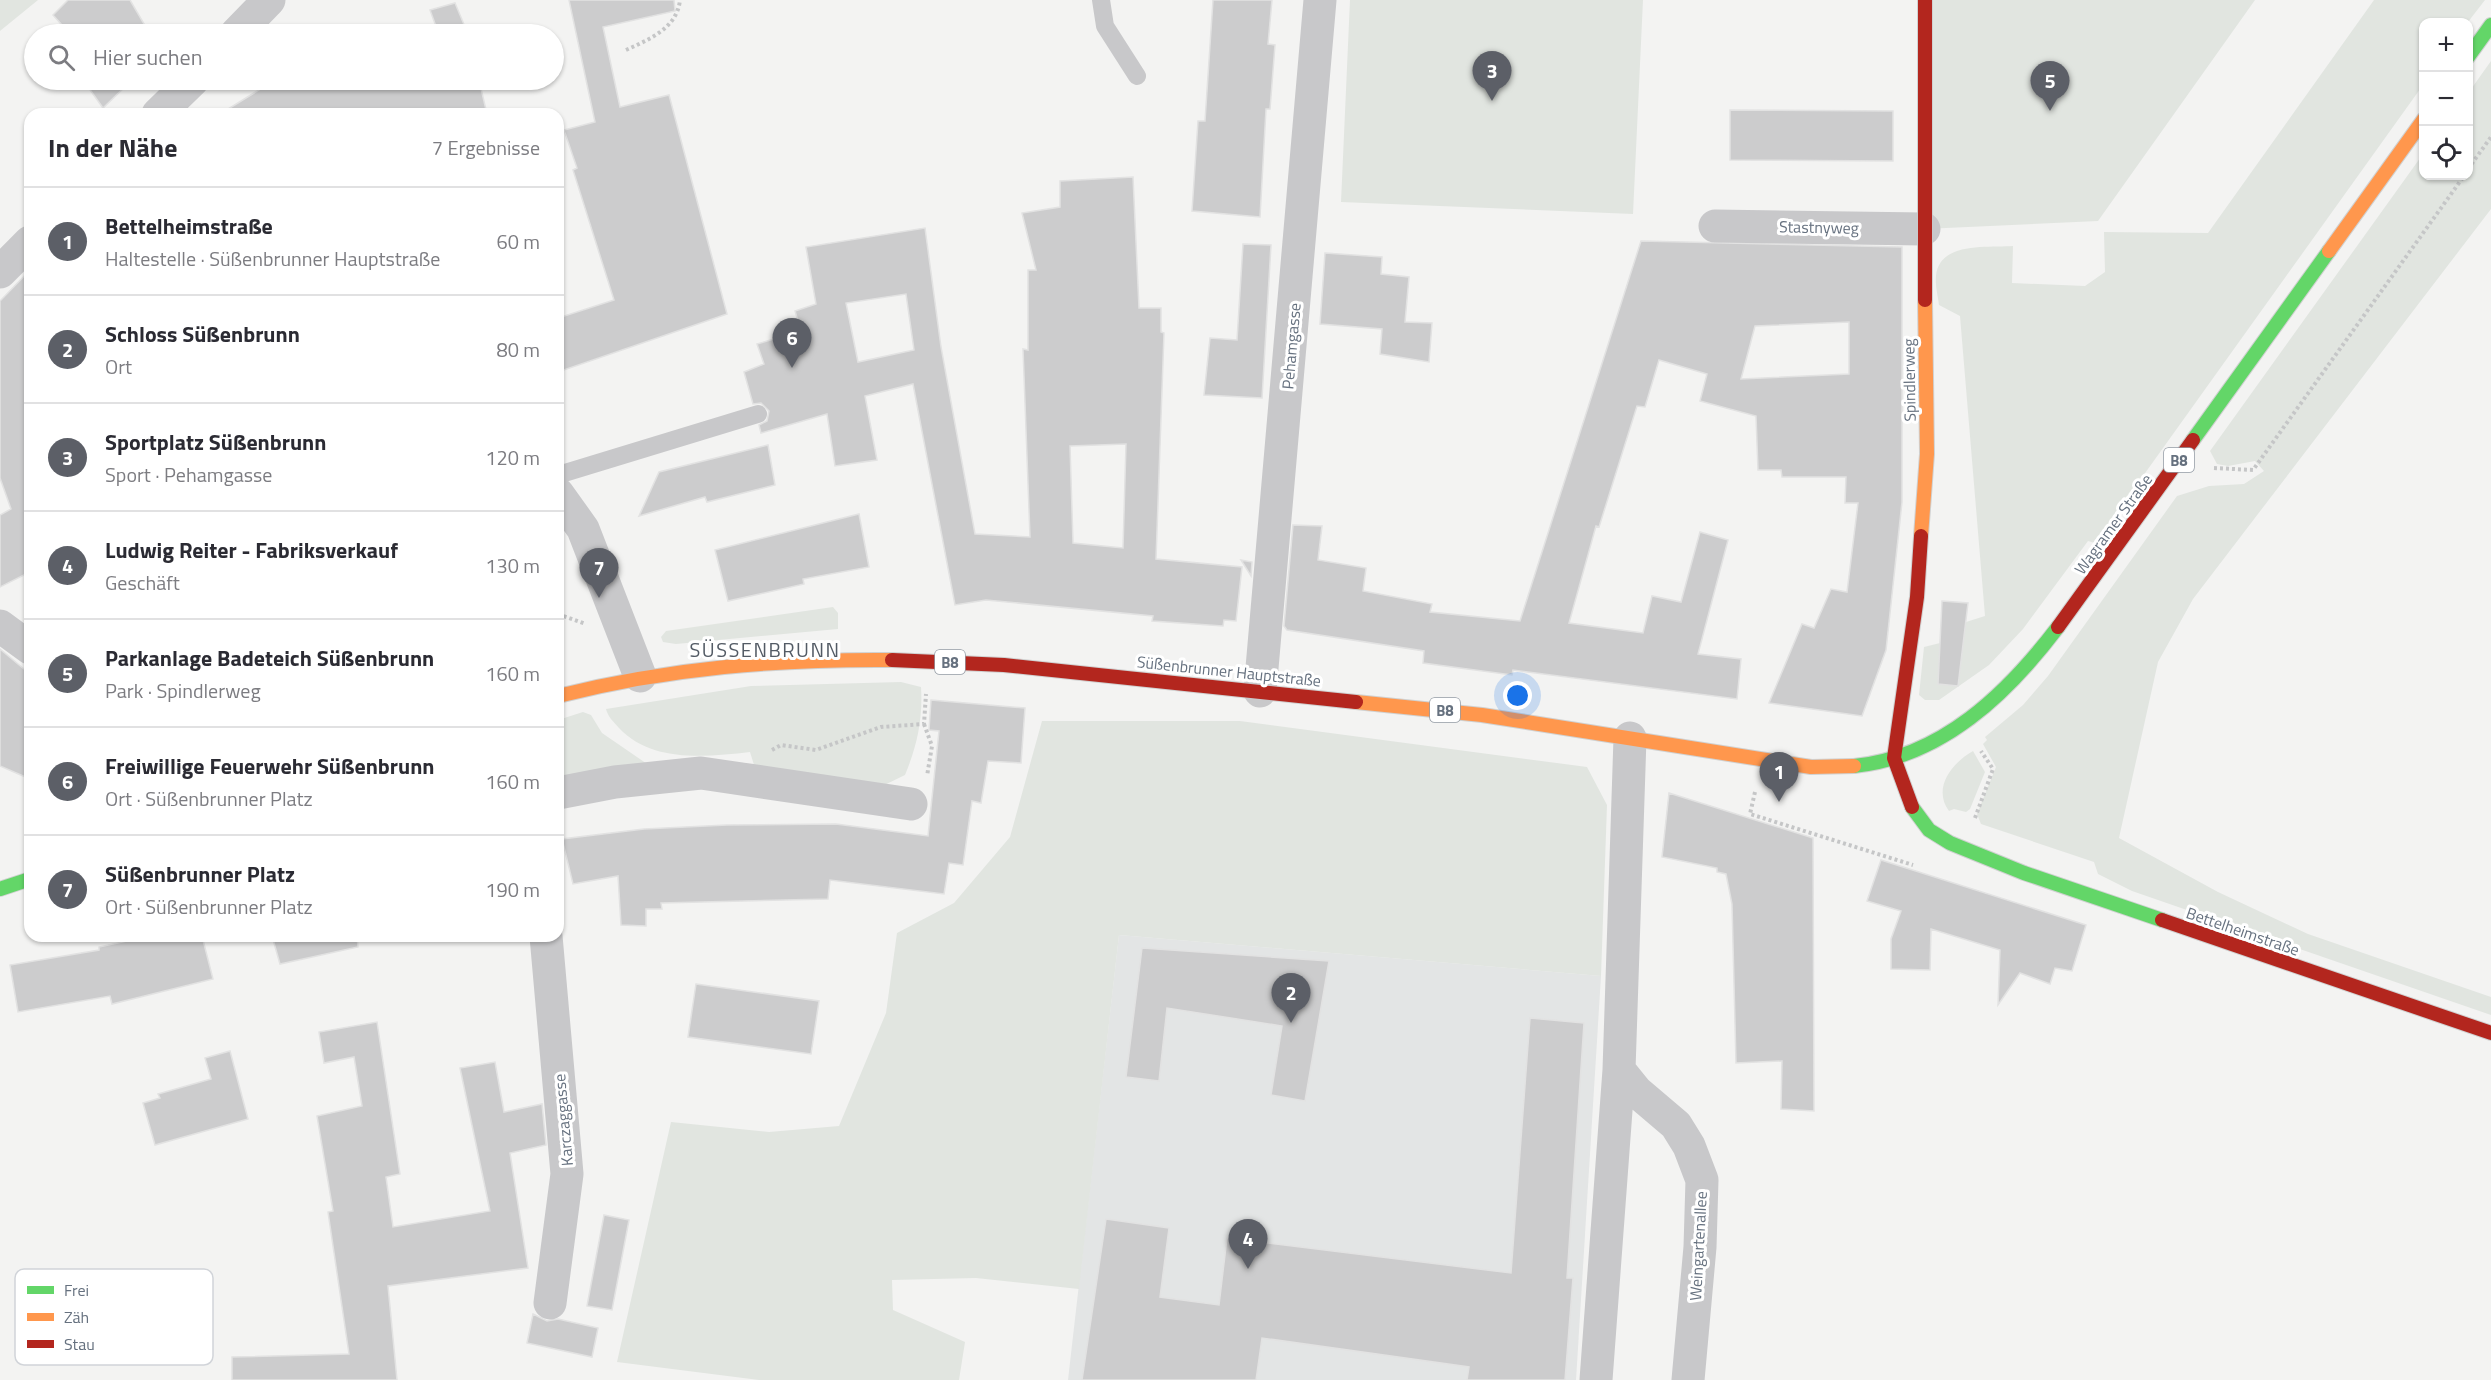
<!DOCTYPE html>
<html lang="de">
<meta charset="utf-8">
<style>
body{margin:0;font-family:"Titillium Web",sans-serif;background:#f7f7f7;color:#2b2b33}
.controls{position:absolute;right:18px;top:18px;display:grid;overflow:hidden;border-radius:12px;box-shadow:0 2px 4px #0004}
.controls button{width:54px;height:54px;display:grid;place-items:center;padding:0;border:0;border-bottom:2px solid #e1e1e2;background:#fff;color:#2b2b33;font:30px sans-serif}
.you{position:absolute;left:1518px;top:696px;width:21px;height:21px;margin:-15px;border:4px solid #fff;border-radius:50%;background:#1a73e8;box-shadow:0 0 0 9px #1a73e833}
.badge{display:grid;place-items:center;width:39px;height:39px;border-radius:50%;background:#5c5f67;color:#fff;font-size:20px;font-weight:700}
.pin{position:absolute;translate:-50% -50px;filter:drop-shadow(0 2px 3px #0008)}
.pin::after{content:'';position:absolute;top:32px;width:21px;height:18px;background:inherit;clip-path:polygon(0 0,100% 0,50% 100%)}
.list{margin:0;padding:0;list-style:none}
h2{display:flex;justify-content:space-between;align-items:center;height:78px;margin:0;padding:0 24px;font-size:26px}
h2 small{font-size:20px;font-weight:400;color:#7c7c81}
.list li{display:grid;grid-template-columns:39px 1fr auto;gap:18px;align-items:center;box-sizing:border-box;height:108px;padding:0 24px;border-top:2px solid #e1e1e2}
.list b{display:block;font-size:22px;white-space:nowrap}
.list p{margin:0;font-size:20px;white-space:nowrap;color:#7c7c81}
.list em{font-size:20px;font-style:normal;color:#7c7c81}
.icon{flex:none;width:33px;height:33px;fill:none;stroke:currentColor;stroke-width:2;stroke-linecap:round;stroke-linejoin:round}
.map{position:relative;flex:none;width:2491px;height:1380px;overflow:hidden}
.search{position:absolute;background:#fff;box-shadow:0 2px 4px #0004;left:24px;top:24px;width:540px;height:66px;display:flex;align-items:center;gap:15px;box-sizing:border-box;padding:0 21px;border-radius:33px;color:#7c7c81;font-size:22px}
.panel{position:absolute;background:#fff;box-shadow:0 2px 4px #0004;left:24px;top:108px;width:540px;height:834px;border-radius:18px}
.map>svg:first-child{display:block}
</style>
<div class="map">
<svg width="2491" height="1380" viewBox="0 0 2491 1380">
<rect width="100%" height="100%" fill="#f3f3f2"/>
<path fill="#e3e5e5" d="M1119 935 1601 976 1576 1380H1068Z"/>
<path fill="#e1e5e0" d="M0 0H38L0 31Z
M1350 0H1643L1633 214 1341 202Z
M1925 0H2255L2098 221 1924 229Z
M2374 0H2485L2468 22H2424L2423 85 2095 543 2088 541 2023 629 1989 665 1939 700H1925L1919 695 1924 647 1940 643 1966 622 1985 616 1960 316 1939 305C1938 296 1935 286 1936 276 1939 241 1989 248 2013 246L2012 283 2085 286 2105 272 2104 232 2208 233Z
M2491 61V209L2193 599 2158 662 2119 838 2218 892 2308 934 2491 997V1015L2132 891 2098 874 2094 862 1981 824 1977 814 1996 767 1983 744 1987 740 1985 737 2023 705 2048 676 2177 496 2209 486 2244 484 2264 471 2255 461 2228 466 2217 464 2210 451 2423 154 2424 176H2468L2469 92Z
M833 607 838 613V629L676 644 663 642 661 637 666 631Z
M901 682 921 687C923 719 917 746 905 775L868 793 758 778 750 752C706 757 652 763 619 728 613 721 608 717 606 709L751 686Z
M583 712 591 715 602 733 653 768 558 779V720Z
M1042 721H1240L1587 767 1607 805 1601 976 1119 935 1079 1289 976 1278 892 1280 893 1310 965 1342 959 1380H759L617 1362 671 1122 769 1132 839 1126 886 1013 897 933 954 903 1010 837Z
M1973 751 1985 772 1970 809 1966 812 1954 809 1949 811C1932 788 1952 763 1973 751Z"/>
<path fill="#cccccd" stroke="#e2e2e2" stroke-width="1.5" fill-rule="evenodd" d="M68 0H130L150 34H50L61 24 53 15Z
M569 0H674L675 11 603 27 620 107 669 95 727 314 558 372V318L614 300 573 170 577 168 564 130 595 122Z
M1213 0H1272L1268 44 1275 45 1270 109H1266L1260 217 1192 211 1198 121H1205Z
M455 3 468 34H425L438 32 430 10Z
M83 80H132L103 108Z
M275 80H479L487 114H220Z
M1730 110 1893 111V161L1730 160Z
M1133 177 1139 308H1161V332L1164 333 1156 559 1242 567 1236 621 1224 620 1223 626 1152 621 1153 616 986 600 955 605 913 384 865 396 877 460 835 466 827 414 761 433 759 425 767 421 769 411 761 403 753 404 744 372 764 364 757 344 801 331 795 311 816 304 806 247 925 228 941 347 975 534 1030 537 1023 349 1028 350V270H1036L1022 213 1060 207V181ZM906 294 914 350 858 362 846 303ZM1126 444 1123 548 1073 543 1070 446Z
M1641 241 1902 247V502L1886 650 1862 716 1769 703 1802 624 1814 628 1831 589 1847 592 1858 503H1845L1846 477H1782L1781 470H1758L1756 416 1700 401 1707 374 1659 360 1645 407 1637 406 1599 527 1596 526 1569 623 1643 633 1652 596 1681 602 1700 532 1728 540 1698 654 1741 659 1737 699 1513 670 1512 675 1423 663 1424 651 1287 630 1284 626 1293 525 1322 526 1318 560 1366 568 1363 591 1432 604 1430 612 1520 621ZM1849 322V374L1741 379 1755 326Z
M1243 244 1271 245 1262 398 1204 395 1210 338 1237 340Z
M1325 253 1382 257 1381 274 1409 277 1405 322 1432 323 1429 362 1380 354 1382 329 1320 324Z
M30 270V572L0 587V515L11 509 0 478V301Z
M768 445 775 485 707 502 705 497 639 516 659 472Z
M859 514 869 567 803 579 804 584 728 601 715 550Z
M1241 560 1252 562 1251 576Z
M1942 601 1968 603 1958 686 1938 684Z
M0 649 30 674V779L0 766Z
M931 700 1025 708 1021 763 988 761 981 803 972 801 963 865 949 863 944 894 830 880 828 899 661 903 662 909H646V926L621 925 618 876 573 884 562 839 644 829 727 825 836 824 928 836 939 731 929 730Z
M1669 793 1813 838 1814 1111 1781 1109 1782 1061 1736 1063 1732 904 1726 874 1717 872V868L1662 857Z
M1881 860 2086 925 2072 971 2055 968 2050 984 2020 973 1998 1005 2000 950 1931 929 1930 970 1891 969V939L1901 911 1867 901Z
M150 936H202L213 979 112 1004 110 996 18 1012 10 965 99 950V947Z
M272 936H357L358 947 280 964Z
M1142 948 1329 961 1305 1101 1271 1095 1282 1026 1167 1008 1159 1081 1126 1077Z
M696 984 819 1001 811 1054 688 1037Z
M1530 1018 1584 1023 1567 1278H1573L1565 1380H1467L1469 1367 1262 1338 1256 1380H1082L1106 1219 1169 1228 1160 1297 1219 1305 1227 1238 1511 1273Z
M377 1022 400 1174 386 1177 393 1227 490 1211 460 1068 495 1062 504 1112 542 1104 546 1145 510 1153 528 1268 388 1286 397 1380H232V1357L349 1354 328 1212 333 1211 317 1116 362 1106 354 1057 324 1063 319 1032Z
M230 1051 248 1119 155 1145 143 1103 160 1098 158 1094 211 1079 205 1058Z
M604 1215 629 1220 612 1310 587 1306Z
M533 1314 547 1321 558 1319 598 1328 592 1357 527 1343Z"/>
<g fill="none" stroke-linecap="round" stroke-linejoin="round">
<defs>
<path id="fast" d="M2468 57 2491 25
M2193 440 2329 251
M1854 766C1942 757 2007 694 2058 627
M1912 807 1929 830 1950 843 2024 873 2162 920
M0 889 30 879"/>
<path id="slow" d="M2329 251 2424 119
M1921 536 1927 454 1925 300
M558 696C669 668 778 659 892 660
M1356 702 1482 715 1811 767 1854 766"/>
<path id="jam" d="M1925 300V0
M2058 627 2193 440
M892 660 1004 665 1356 702
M1912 807 1894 758 1917 597 1921 536
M2162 920 2491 1033"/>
</defs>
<use href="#fast" stroke="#d0d1d1" stroke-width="16"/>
<use href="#slow" stroke="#d0d1d1" stroke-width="16"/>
<use href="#jam" stroke="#d0d1d1" stroke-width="16"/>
<path stroke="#c5c6c7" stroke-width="4" stroke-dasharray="3 3" stroke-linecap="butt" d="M626 50C650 39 677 28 680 0
M2468 169 2491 137
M2214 468 2253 470 2464 176
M558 614 586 624
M924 724 932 746 927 776
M772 750 781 745 816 750 881 727 924 724 926 694
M1755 792 1750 814 1913 865
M1975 818 1993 769 1981 751"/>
<path stroke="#c8c8ca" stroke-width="18" d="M1101 0 1105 26 1137 76
M558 475 758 414"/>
<path stroke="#c8c8ca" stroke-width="33" d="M236 34 269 0
M158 114 193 80
M1715 226 1924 229
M0 272 30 242
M558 494 583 529 640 676
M0 626 30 648
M1260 691 1320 0
M558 793 615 782 701 773 911 804
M546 936 567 1174 550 1303
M1619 1070 1636 1091 1676 1125 1689 1146 1702 1180 1700 1247 1688 1380
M1596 1380 1619 1070 1630 738"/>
<use href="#fast" stroke="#63d668" stroke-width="14"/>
<use href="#slow" stroke="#ff974d" stroke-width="14"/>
<use href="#jam" stroke="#b3261e" stroke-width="14"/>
</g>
<g text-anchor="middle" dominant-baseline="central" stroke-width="6" stroke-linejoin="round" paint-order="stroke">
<g fill="#fff" stroke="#949ca5" stroke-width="1.5">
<rect x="2164" y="448" width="30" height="24" rx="4.5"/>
<rect x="935" y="650" width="30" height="24" rx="4.5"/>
<rect x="1430" y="698" width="30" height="24" rx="4.5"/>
</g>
<g font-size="15" font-weight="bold" fill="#66717f">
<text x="2179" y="460">B8</text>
<text x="950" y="662">B8</text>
<text x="1445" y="710">B8</text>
</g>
<g font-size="16" fill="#66717f" stroke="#fff">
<text transform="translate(1819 227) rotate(1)">Stastnyweg</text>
<text transform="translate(1291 346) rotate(-85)">Pehamgasse</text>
<text transform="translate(1909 380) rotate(-91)">Spindlerweg</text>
<text transform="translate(2113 524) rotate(-54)">Wagramer Straße</text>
<text transform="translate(1229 671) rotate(6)">Süßenbrunner Hauptstraße</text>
<text transform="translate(2243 931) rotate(19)">Bettelheimstraße</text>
<text transform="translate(563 1120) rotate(-95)">Karczaggasse</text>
<text transform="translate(1698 1246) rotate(-87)">Weingartenallee</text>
</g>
<g font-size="20" letter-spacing="1.5" fill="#535b65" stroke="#fff">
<text x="765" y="649">SÜSSENBRUNN</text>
</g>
</g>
<rect x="15" y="1269" width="198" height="96" rx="9" fill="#fff" stroke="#d1d4d9" stroke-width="1.5"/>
<rect x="27" y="1286" width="27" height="8" fill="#63d668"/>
<rect x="27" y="1313" width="27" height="8" fill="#ff974d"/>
<rect x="27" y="1340" width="27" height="8" fill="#b3261e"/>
<g font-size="16" fill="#66717f">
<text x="64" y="1296">Frei</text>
<text x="64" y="1323">Zäh</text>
<text x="64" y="1350">Stau</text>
</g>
</svg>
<div class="controls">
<button>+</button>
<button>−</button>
<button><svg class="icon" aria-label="locate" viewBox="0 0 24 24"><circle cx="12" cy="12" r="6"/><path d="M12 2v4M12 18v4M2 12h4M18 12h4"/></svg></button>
</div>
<div class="you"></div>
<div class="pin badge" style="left:1779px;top:802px">1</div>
<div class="pin badge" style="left:1291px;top:1023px">2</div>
<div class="pin badge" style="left:1492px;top:101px">3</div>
<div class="pin badge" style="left:1248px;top:1269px">4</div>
<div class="pin badge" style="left:2050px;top:111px">5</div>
<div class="pin badge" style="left:792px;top:368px">6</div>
<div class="pin badge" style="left:599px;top:598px">7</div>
<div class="search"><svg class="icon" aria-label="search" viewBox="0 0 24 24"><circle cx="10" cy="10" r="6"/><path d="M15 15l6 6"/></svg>Hier suchen</div>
<section class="panel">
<h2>In der Nähe<small>7 Ergebnisse</small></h2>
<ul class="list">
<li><span class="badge">1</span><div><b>Bettelheimstraße</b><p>Haltestelle · Süßenbrunner Hauptstraße</p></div><em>60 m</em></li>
<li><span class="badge">2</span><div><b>Schloss Süßenbrunn</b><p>Ort</p></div><em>80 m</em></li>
<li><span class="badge">3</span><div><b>Sportplatz Süßenbrunn</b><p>Sport · Pehamgasse</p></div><em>120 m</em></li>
<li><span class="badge">4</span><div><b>Ludwig Reiter - Fabriksverkauf</b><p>Geschäft</p></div><em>130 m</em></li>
<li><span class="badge">5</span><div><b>Parkanlage Badeteich Süßenbrunn</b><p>Park · Spindlerweg</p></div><em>160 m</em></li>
<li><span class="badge">6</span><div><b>Freiwillige Feuerwehr Süßenbrunn</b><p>Ort · Süßenbrunner Platz</p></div><em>160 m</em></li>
<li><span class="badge">7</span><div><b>Süßenbrunner Platz</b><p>Ort · Süßenbrunner Platz</p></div><em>190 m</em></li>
</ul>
</section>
</div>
